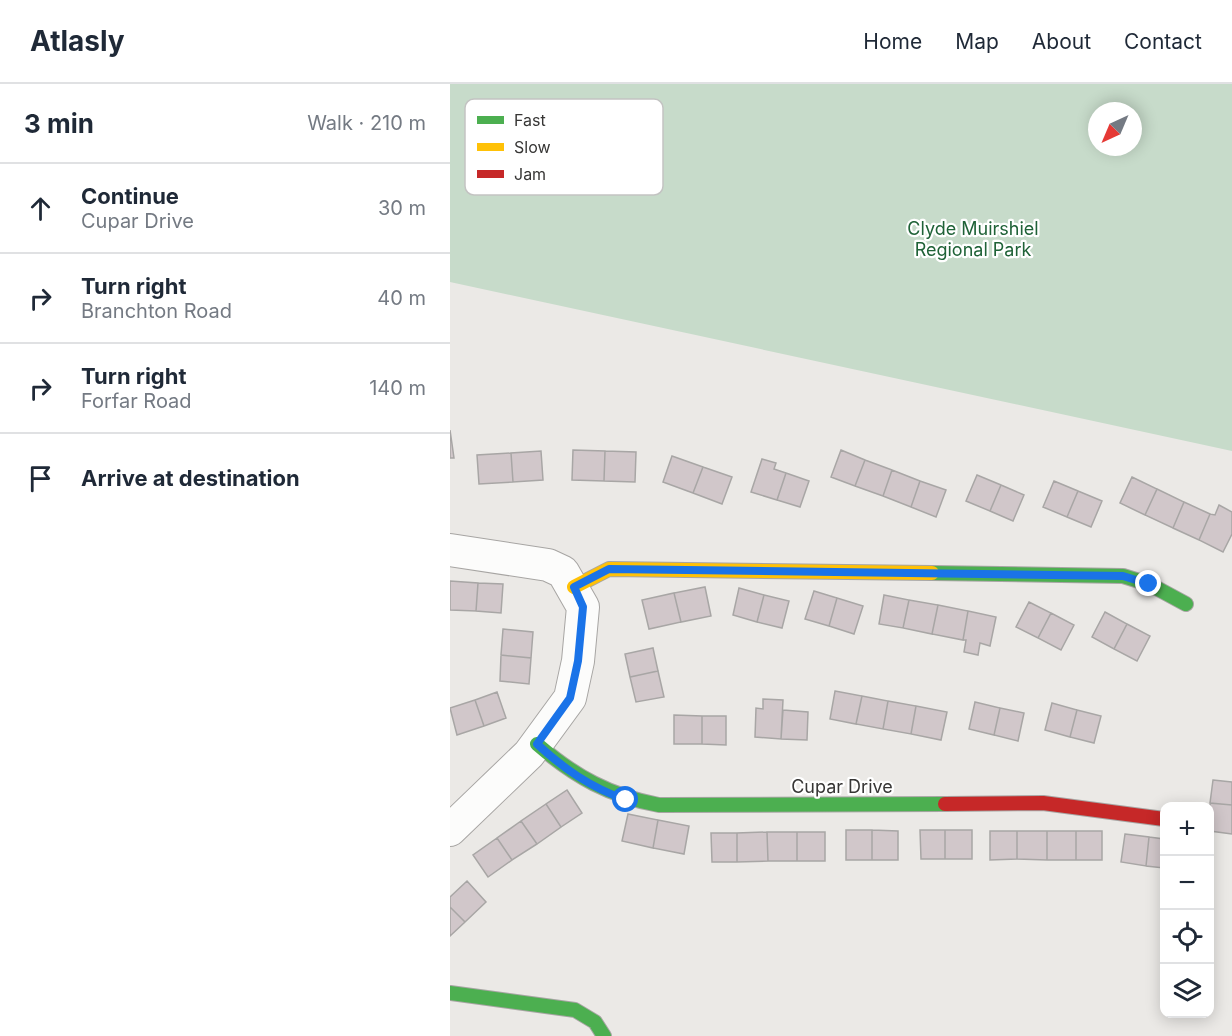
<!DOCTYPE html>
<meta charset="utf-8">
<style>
body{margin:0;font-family:Inter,sans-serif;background:#f6f6f7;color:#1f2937}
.controls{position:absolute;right:18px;bottom:18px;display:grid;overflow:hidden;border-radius:12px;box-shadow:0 3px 15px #0003}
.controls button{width:54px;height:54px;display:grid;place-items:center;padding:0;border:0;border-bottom:2px solid #e0e1e3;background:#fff;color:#1f2937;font:30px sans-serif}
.compass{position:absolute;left:638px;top:18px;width:54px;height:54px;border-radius:50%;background:#fff;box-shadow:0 3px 15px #0003;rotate:224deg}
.stop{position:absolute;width:18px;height:18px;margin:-14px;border:4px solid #1a73e8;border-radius:50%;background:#fff}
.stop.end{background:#1a73e8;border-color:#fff;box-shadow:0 2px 6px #0008}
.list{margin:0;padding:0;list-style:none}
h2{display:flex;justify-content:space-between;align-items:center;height:78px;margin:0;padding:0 24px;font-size:26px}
h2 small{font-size:20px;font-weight:400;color:#747a83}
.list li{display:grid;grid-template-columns:39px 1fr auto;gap:18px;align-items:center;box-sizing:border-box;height:90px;padding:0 24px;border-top:2px solid #e0e1e3}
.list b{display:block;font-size:22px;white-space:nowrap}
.list p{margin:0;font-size:20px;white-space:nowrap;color:#747a83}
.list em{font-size:20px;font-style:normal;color:#747a83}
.icon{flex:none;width:33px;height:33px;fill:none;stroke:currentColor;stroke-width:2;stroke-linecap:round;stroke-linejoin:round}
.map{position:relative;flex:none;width:782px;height:952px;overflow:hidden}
header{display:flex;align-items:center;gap:36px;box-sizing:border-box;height:84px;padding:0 30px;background:#fff;border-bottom:2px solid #e0e1e3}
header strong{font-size:28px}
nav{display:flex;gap:33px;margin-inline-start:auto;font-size:21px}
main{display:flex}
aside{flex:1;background:#fff}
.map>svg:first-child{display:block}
</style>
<header>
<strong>Atlasly</strong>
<nav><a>Home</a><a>Map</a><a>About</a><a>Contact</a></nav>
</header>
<main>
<aside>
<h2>3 min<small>Walk · 210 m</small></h2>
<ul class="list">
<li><svg class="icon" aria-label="ahead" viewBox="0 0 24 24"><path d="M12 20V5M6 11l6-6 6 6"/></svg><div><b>Continue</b><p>Cupar Drive</p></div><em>30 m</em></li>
<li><svg class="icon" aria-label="right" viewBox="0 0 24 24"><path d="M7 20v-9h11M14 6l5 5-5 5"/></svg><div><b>Turn right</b><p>Branchton Road</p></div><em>40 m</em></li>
<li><svg class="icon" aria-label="right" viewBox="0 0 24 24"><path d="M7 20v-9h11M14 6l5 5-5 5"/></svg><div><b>Turn right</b><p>Forfar Road</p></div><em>140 m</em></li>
<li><svg class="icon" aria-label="arrive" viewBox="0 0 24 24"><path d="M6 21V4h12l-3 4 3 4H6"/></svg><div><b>Arrive at destination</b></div></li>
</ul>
</aside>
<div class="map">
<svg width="782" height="952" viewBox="0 0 782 952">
<rect width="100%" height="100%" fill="#ebe9e6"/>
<path fill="#c7dbca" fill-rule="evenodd" d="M0 0H782V367L0 198ZM647 27H683V63H647Z"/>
<path fill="#d1c7ca" stroke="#a8a6a5" stroke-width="1.5" d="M0 346 4 374H0Z
M123 366 155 367 154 397 122 396Z
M391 366 415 376 405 402 381 393Z
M91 367 93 396 63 398 61 369Z
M155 367 186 368 185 398 154 397Z
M61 369 63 398 29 400 27 371Z
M222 372 253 383 243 409 213 398Z
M312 375 326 379 324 385 336 389 327 416 301 408Z
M415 376 442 386 433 412 405 402Z
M253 383 282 393 272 420 243 409Z
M442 386 470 397 461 423 433 412Z
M336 389 359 397 350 423 327 416Z
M527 391 551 401 540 427 516 417Z
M682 393 707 405 695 431 670 419Z
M470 397 496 406 486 433 461 423Z
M604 397 628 407 617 433 593 423Z
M551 401 574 411 563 437 540 427Z
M707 405 734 418 723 444 695 431Z
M628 407 652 417 641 443 617 433Z
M734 418 760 430 749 456 723 444Z
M769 421 782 428V450L773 468 749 456 760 430 765 431Z
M0 497 28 499 26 527 0 526Z
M28 499 53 500 51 529 26 527Z
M255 503 261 532 231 538 224 509Z
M289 504 314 511 307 538 283 531Z
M364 507 387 514 379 542 355 535Z
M224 509 231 538 199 545 192 516Z
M314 511 339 517 332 544 307 538Z
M434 511 459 516 453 544 429 540Z
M387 514 413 522 404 550 379 542Z
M459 516 488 521 482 550 453 544Z
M579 518 601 529 588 554 566 543Z
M488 521 518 527 513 556 482 550Z
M518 527 546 533 540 562 530 559 528 571 514 568 516 556H513Z
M655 528 677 540 664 565 642 553Z
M601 529 624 541 611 566 588 554Z
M677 540 700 552 687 577 664 565Z
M53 545 83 548 81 574 51 571Z
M203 564 208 587 180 593 175 570Z
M51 571 81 574 79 600 50 597Z
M208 587 214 613 186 618 180 593Z
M385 607 412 612 406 640 380 635Z
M47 608 56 634 34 642 25 616Z
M412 612 438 617 433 645 406 640Z
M313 615 333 616 331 655 305 653 306 624 313 625Z
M25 616 34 642 7 651 0 624Z
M438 617 466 622 461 650 433 645Z
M525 618 550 624 544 651 519 645Z
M602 619 627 626 620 653 595 646Z
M466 622 497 628 491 656 461 650Z
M550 624 574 629 568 657 544 651Z
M333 626 358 628 357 656 331 655Z
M627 626 651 632 644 659 620 653Z
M224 631 252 632V660H224Z
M252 632H276V661L252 660Z
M763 696 782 698V721L760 719Z
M117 706 132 729 111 743 96 720Z
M760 719 782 721V750L760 747Z
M96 720 111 743 87 760 71 737Z
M178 730 208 736 203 764 172 757Z
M208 736 239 742 234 770 203 764Z
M71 737 87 760 62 776 47 754Z
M396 746H422V776H396Z
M422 746 448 747V776H422Z
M470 746H495V775H471Z
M495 746H522V775H495Z
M540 747H567V775L540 776Z
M567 747H597V776L567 775Z
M597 747H626V776H597Z
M626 747H652V776H626Z
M317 748H347V777H318Z
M317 748 318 777 287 778V749Z
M347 748H375V777H347Z
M261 749H287V778H262Z
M675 750 699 753 696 782 671 778Z
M699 753 714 755V784L696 782Z
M47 754 62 776 38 793 23 771Z
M17 797 36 818 15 838 0 823V813Z
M0 823 15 838 0 852Z"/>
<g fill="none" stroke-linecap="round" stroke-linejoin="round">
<defs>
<path id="street" d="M0 466 98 481 113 488 133 523 128 577 120 614 79 670 0 746"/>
<path id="fast" d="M482 489 673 492 699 500 736 520
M87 660C125 693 160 712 209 721L495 720
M0 909 125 926 145 938 154 952"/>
<path id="slow" d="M124 503 159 485 482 489"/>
<path id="jam" d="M495 720 593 719 714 735"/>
</defs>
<use href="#street" stroke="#a7a5a3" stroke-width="34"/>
<use href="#fast" stroke="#a7a5a3" stroke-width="16"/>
<use href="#slow" stroke="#a7a5a3" stroke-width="16"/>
<use href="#jam" stroke="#a7a5a3" stroke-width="16"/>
<use href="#street" stroke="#fcfcfb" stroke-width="32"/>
<use href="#fast" stroke="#4caf50" stroke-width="14"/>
<use href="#slow" stroke="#ffc107" stroke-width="14"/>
<use href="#jam" stroke="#c62828" stroke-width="14"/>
</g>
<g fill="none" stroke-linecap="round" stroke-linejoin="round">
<path stroke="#1a73e8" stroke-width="8" d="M176 716C140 703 114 685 87 660L120 614 128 577 133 523 124 503 159 485 673 492 699 500"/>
</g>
<g text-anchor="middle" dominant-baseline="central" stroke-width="4.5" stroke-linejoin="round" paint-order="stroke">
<g font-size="18" fill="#1f6237" stroke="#fff">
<text x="523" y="144">Clyde Muirshiel<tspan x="523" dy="21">Regional Park</tspan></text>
</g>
<g font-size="18" fill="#373635" stroke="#fff">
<text x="392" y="702">Cupar Drive</text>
</g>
</g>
<rect x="15" y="15" width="198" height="96" rx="9" fill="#fff" stroke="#c3c3c2" stroke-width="1.5"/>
<rect x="27" y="32" width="27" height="8" fill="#4caf50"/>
<rect x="27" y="59" width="27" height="8" fill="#ffc107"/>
<rect x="27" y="86" width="27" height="8" fill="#c62828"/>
<g font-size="16" fill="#373635">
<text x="64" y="42">Fast</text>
<text x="64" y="69">Slow</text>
<text x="64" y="96">Jam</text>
</g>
</svg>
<div class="controls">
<button>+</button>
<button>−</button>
<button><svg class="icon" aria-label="locate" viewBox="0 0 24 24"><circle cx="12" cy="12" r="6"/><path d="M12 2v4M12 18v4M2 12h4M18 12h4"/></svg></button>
<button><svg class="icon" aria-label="layers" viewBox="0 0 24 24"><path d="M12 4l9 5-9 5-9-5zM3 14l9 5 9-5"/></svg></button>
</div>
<svg class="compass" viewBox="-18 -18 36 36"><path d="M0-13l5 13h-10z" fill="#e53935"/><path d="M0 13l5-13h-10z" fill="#747a83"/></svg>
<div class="stop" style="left:176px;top:716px"></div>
<div class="stop end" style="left:699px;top:500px"></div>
</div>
</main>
